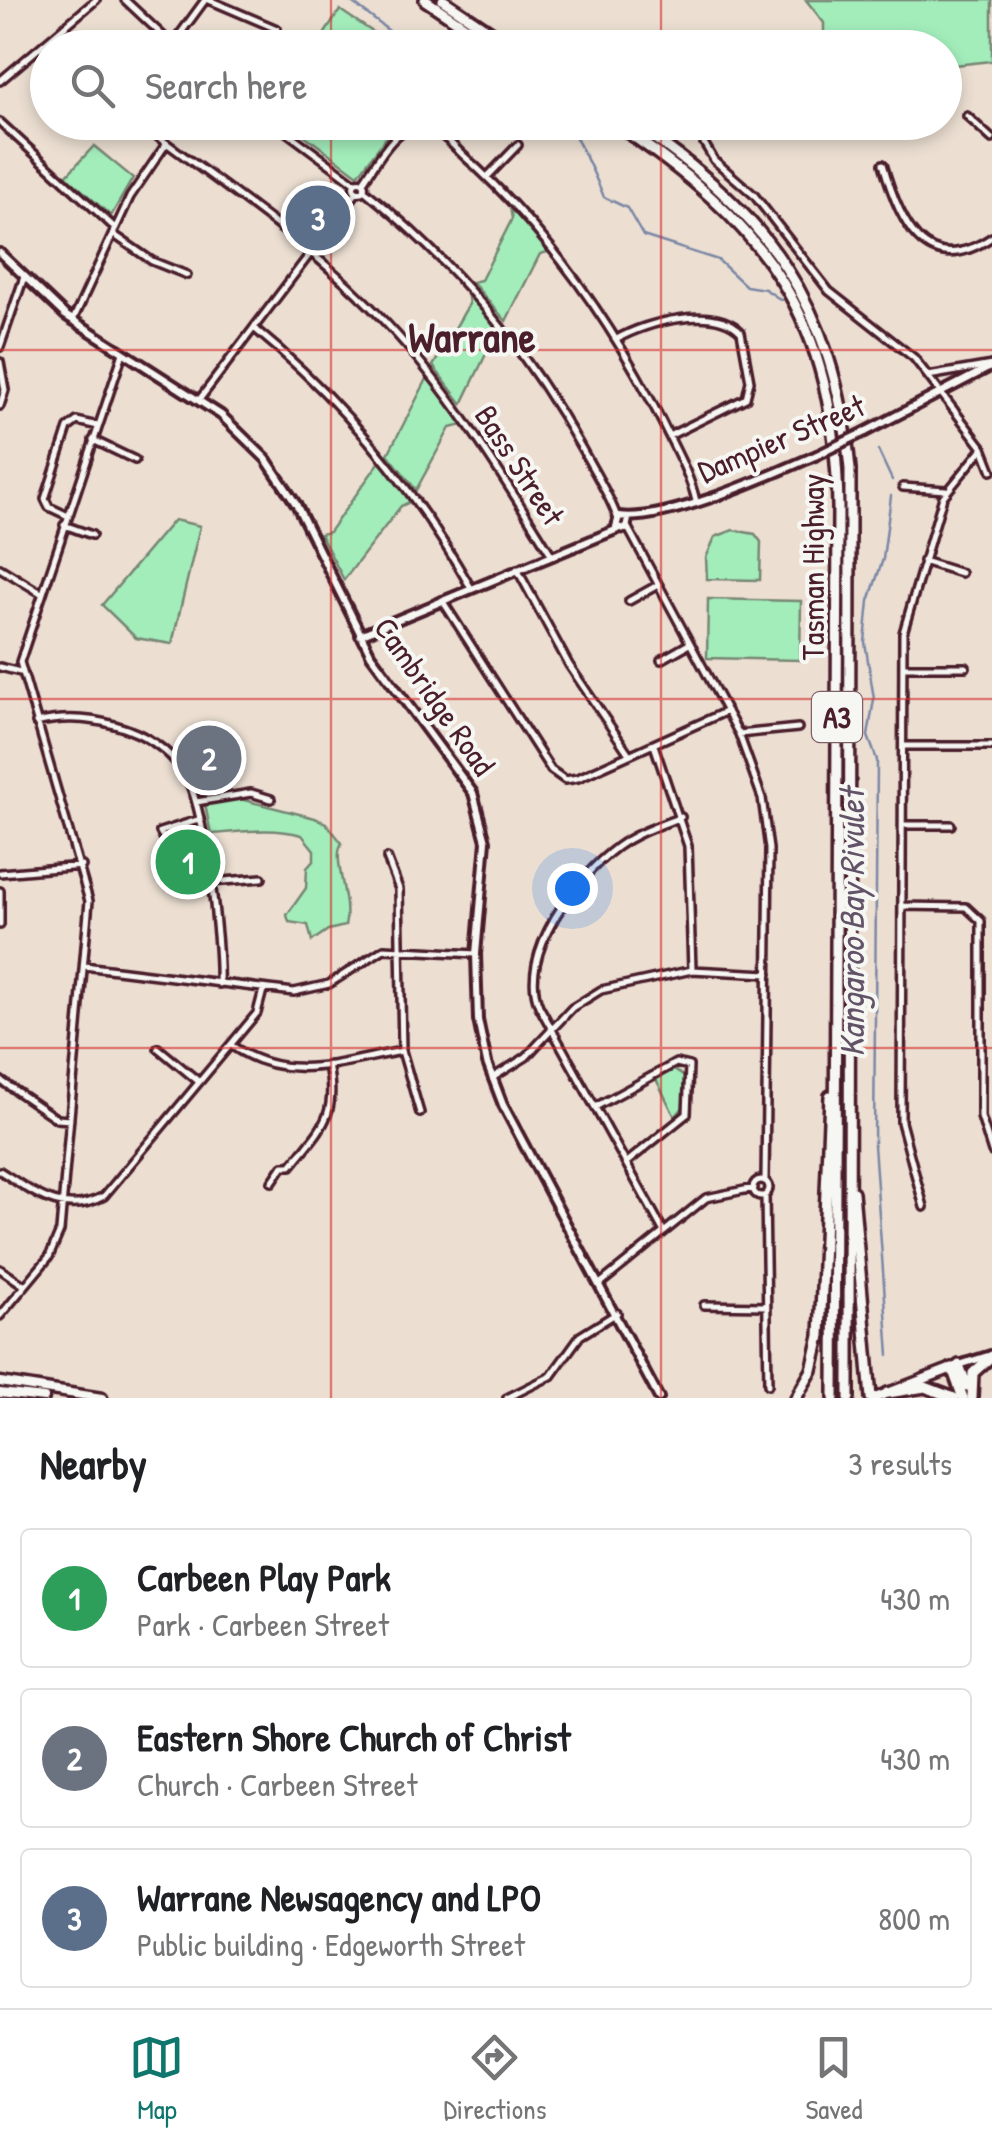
<!DOCTYPE html>
<meta charset="utf-8">
<style>
body{margin:0;font-family:"Patrick Hand",sans-serif;background:#f6f6f6;color:#202124}
.you{position:absolute;left:572px;top:888px;width:35px;height:35px;margin:-25px;border:8px solid #fff;border-radius:50%;background:#1a73e8;box-shadow:0 0 0 15px #1a73e833}
.badge{display:grid;place-items:center;width:65px;height:65px;border-radius:50%;background:#0f766e;color:#fff;font-size:32px;font-weight:700}
.pin{position:absolute;translate:-50% -50%;border:5px solid #fff;box-shadow:0 2px 10px #0006}
.list{margin:0;padding:0;list-style:none}
h2{display:flex;justify-content:space-between;align-items:center;height:130px;margin:0;padding:0 40px;font-size:42px}
h2 small{font-size:32px;font-weight:400;color:#757577}
.list li{display:grid;grid-template-columns:65px 1fr auto;gap:30px;align-items:center;box-sizing:border-box;height:140px;margin:0 20px 20px;padding:0 20px;border:2px solid #e0e0e0;border-radius:10px}
.list b{display:block;font-size:38px;white-space:nowrap}
.list p{margin:0;font-size:32px;white-space:nowrap;color:#757577}
.list em{font-size:32px;font-style:normal;color:#757577}
.icon{flex:none;width:55px;height:55px;fill:none;stroke:currentColor;stroke-width:2;stroke-linecap:round;stroke-linejoin:round}
.map{position:relative;flex:none;width:992px;height:1398px;overflow:hidden}
.search{position:absolute;background:#fff;box-shadow:0 5px 15px #0003;left:30px;right:30px;top:30px;height:110px;display:flex;align-items:center;gap:25px;box-sizing:border-box;padding:0 35px;border-radius:55px;color:#757577;font-size:38px}
.sheet{height:610px;background:#fff}
nav{display:flex;justify-content:space-around;align-items:center;box-sizing:border-box;height:140px;border-top:2px solid #e0e0e0;background:#fff;font-size:28px;color:#757577}
nav a{display:grid;justify-items:center;gap:5px}
nav .on{color:#0f766e}
.map>svg:first-child{display:block}
</style>
<div class="map">
<svg width="992" height="1398" viewBox="0 0 992 1398">
<rect width="100%" height="100%" fill="#ecdfd2"/>
<filter id="ink" filterUnits="userSpaceOnUse"><feTurbulence type="fractalNoise" baseFrequency=".01" numOctaves="2"/><feDisplacementMap in="SourceGraphic" scale="20" xChannelSelector="R" yChannelSelector="G"/><feConvolveMatrix kernelMatrix="1 2 1 2 8 2 1 2 1" color-interpolation-filters="sRGB"/></filter>
<g filter="url(#ink)">
<path fill="#a3edbb" stroke="#768673" stroke-width="2.5" d="M806 0H992V61L945 66 944 48 824 47V23Z
M340 10 395 47H316Z
M288 123H397L358 175Z
M94 146 133 178 111 216 66 176Z
M510 207 548 252 540 254 506 321 472 282 481 280 512 219Z
M467 292 505 338 487 352 462 404 433 366 469 304Z
M428 377 464 425 450 428 416 490 388 454Z
M381 460 412 501 401 506 344 580 320 534 329 532Z
M174 520 200 526 172 644 136 638 102 605Z
M733 530 755 534 761 542 760 580 707 579 706 558 715 537Z
M708 599 801 601 800 660 707 658Z
M240 799 315 818 326 823 342 843C331 859 352 900 345 926L328 930 312 941 308 925 289 922 287 915 306 888 307 868 314 860V850L302 835C271 827 243 832 211 834L205 804Z
M179 827 194 830 204 879 199 884 180 882 170 836Z
M674 1070 686 1078 685 1105 675 1117 656 1079Z"/>
<g fill="none" stroke-linecap="round" stroke-linejoin="round">
<path stroke="#7b87a5" stroke-width="2.5" d="M349 0 411 48
M567 122C582 147 593 171 604 197L627 208 643 236 718 260 746 286 765 289 781 300
M878 450 892 480
M889 1355 874 1145 877 760 868 736 874 699 865 642 869 601 883 559 891 496"/>
<defs>
<path id="minor" d="M125 0 176 48
M209 0 277 29
M172 45 205 0
M0 81 96 0
M967 116 992 139
M0 122 115 228
M138 122C223 186 315 246 387 324 452 393 501 474 551 554
M273 122 355 183
M704 143 714 160 754 195 829 291 914 358 983 448 992 471
M883 164C898 217 924 283 992 237
M487 177 518 145
M353.5 187a5.5 5.5 0 1 1 11 0a5.5 5.5 0 1 1-11 0Z
M363 182C376 164 395 124 421 126 438 127 452 145 464 156 548 231 613 324 663 424 675 449 690 475 696 501
M364 190C455 263 525 347 582 449 594 471 609 494 617 517
M113 234 152 261 187 275
M73 320 130 197 166 144
M254 328C343 401 414 488 471 588
M617 339C646 322 714 304 741 332L750 381 746 398 669 436
M0 347 24 277
M0 362 5 390 0 406
M928 376 992 365
M199 400 357 192
M93 440 135 460
M903 487 946 490
M66 515 49 507 45 499 68 428 77 421 98 426
M64 525 92 535
M628 528 739 734 762 798 769 849 765 1181
M923 561 961 573
M0 568 41 593
M517 569 569 665 629 754
M442 600 551 770 565 780 578 778 727 711
M629 601 656 586
M661 660 689 644
M0 667 20 672
M904 667H966
M36 723C86 711 152 726 183 771 205 802 221 943 219 984
M739 734 798 728
M654 745 688 846 692 970
M903 746H992
M196 802 251 793 271 799
M198 820 160 832 169 847 178 887 189 891 211 887
M903 825H951
M387 858 399 889 402 1051 420 1113
M0 873 82 866
M210 882 262 878
M0 891V925
M902 906 966 907 981 921V1117L992 1152
M84 966 294 992 329 984 384 949 476 954
M232 1046C289 1084 339 1062 402 1051
M158 1048 198 1081
M492 1078 526 1057 572 1008 601 990 692 970 768 974
M0 1080 57 1119 70 1120
M597 1106 676 1063 689 1066 687 1114 626 1163
M0 1171C33 1192 64 1218 104 1196L257 1013 263 990
M753 1188a8 8 0 1 1 16 0a8 8 0 1 1-16 0Z
M272 1182 283 1166H291C322 1127 338 1117 328 1065
M765 1195 768 1385
M924 1207 901 1122 903 633 943 497 983 448
M664 1232 539 1006C517 955 576 877 617 847 636 833 658 826 681 817
M0 1269 25 1286
M601 1283 706 1198 754 1188
M704 1305 766 1306
M0 1316 49 1257 60 1231 89 901 20 662 123 353
M507 1398 551 1376 580 1336 617 1313"/>
<path id="tertiary" d="M865 432 992 366
M628 519 626 529 616 527 619 516C665 523 771 475 817 455
M360 635 618 529
M959 1365 991 1355"/>
<path id="secondary" d="M0 253 65 315 221 415 266 459 296 504 371 655 473 793 486 841 476 954 478 1020 487 1063 503 1105 659 1398"/>
<path id="primary" d="M0 1382 102 1398
M0 1393 44 1398
M875 1398 955 1367"/>
<path id="motorway" d="M425 0 497 48
M443 0 515 48
M612 122C767 224 835 317 838 507L834 1398
M631 122C767 212 834 303 850 469L849 1398
M853 1192 871 1398
M959 1365 967 1386
M952 1368 963 1398
M888 1393 925 1387 954 1398
M796 1398 812 1370 820 1336 830 1096
M972 1398 973 1373 992 1356"/>
</defs>
<use href="#minor" stroke="#4a1f2b" stroke-width="12"/>
<use href="#tertiary" stroke="#4a1f2b" stroke-width="14"/>
<use href="#secondary" stroke="#4a1f2b" stroke-width="14"/>
<use href="#primary" stroke="#4a1f2b" stroke-width="15"/>
<use href="#motorway" stroke="#4a1f2b" stroke-width="16"/>
<use href="#minor" stroke="#f6f6f2" stroke-width="5"/>
<use href="#tertiary" stroke="#f6f6f2" stroke-width="6"/>
<use href="#secondary" stroke="#f6f6f2" stroke-width="6"/>
<use href="#primary" stroke="#f6f6f2" stroke-width="8"/>
<use href="#motorway" stroke="#f6f6f2" stroke-width="9"/>
<defs>
<path id="tertiary-bridge" d="M817 455 865 432"/>
</defs>
<use href="#tertiary-bridge" stroke="#4a1f2b" stroke-width="14" stroke-linecap="butt"/>
<use href="#tertiary-bridge" stroke="#f6f6f2" stroke-width="6"/>
</g>
</g>
<path fill="none" stroke="#d62828" stroke-width="2.5" stroke-opacity="0.55" d="M331 0V48M661 0V48M331 122V1398M661 122V1398M0 350H992M0 699H992M0 1048H992"/>
<g text-anchor="middle" dominant-baseline="central" stroke-width="8" stroke-linejoin="round" paint-order="stroke">
<rect fill="#f6f6f2" stroke="#7e6067" stroke-width="2.5" x="812" y="692" width="50" height="50" rx="8"/>
<g font-size="30" font-weight="bold" fill="#4a1f2b">
<text x="837" y="717">A3</text>
</g>
<g font-size="32" fill="#4a1f2b" stroke="#f6f6f2">
<text transform="translate(781 438) rotate(-23)">Dampier Street</text>
<text transform="translate(520 465) rotate(57)">Bass Street</text>
<text transform="translate(812 567) rotate(-90)">Tasman Highway</text>
<text transform="translate(435 696) rotate(55)">Cambridge Road</text>
</g>
<g font-size="35" font-style="italic" fill="#625368" stroke="#f6f6f2">
<text transform="translate(851 923) rotate(-90)">Kangaroo Bay Rivulet</text>
</g>
<g font-size="42" font-weight="bold" fill="#4a1f2b" stroke="#f6f6f2">
<text x="472" y="336">Warrane</text>
</g>
</g>
</svg>
<div class="you"></div>
<div class="pin badge" style="left:188px;top:862px;background:#2e9e5b">1</div>
<div class="pin badge" style="left:209px;top:758px;background:#6b7280">2</div>
<div class="pin badge" style="left:318px;top:218px;background:#5c6f8a">3</div>
<div class="search"><svg class="icon" aria-label="search" viewBox="0 0 24 24"><circle cx="10" cy="10" r="6"/><path d="M15 15l6 6"/></svg>Search here</div>
</div>
<section class="sheet">
<h2>Nearby<small>3 results</small></h2>
<ul class="list">
<li><span class="badge" style="background:#2e9e5b">1</span><div><b>Carbeen Play Park</b><p>Park · Carbeen Street</p></div><em>430 m</em></li>
<li><span class="badge" style="background:#6b7280">2</span><div><b>Eastern Shore Church of Christ</b><p>Church · Carbeen Street</p></div><em>430 m</em></li>
<li><span class="badge" style="background:#5c6f8a">3</span><div><b>Warrane Newsagency and LPO</b><p>Public building · Edgeworth Street</p></div><em>800 m</em></li>
</ul>
</section>
<nav>
<a class="on"><svg class="icon" aria-label="map" viewBox="0 0 24 24"><path d="M3 6l6-2 6 2 6-2v14l-6 2-6-2-6 2zM9 4v14M15 6v14"/></svg>Map</a>
<a><svg class="icon" aria-label="directions" viewBox="0 0 24 24"><path d="M12 3l9 9-9 9-9-9zM9 14v-3h6M13 9l2 2-2 2"/></svg>Directions</a>
<a><svg class="icon" aria-label="saved" viewBox="0 0 24 24"><path d="M7 4h10v16l-5-4-5 4z"/></svg>Saved</a>
</nav>
